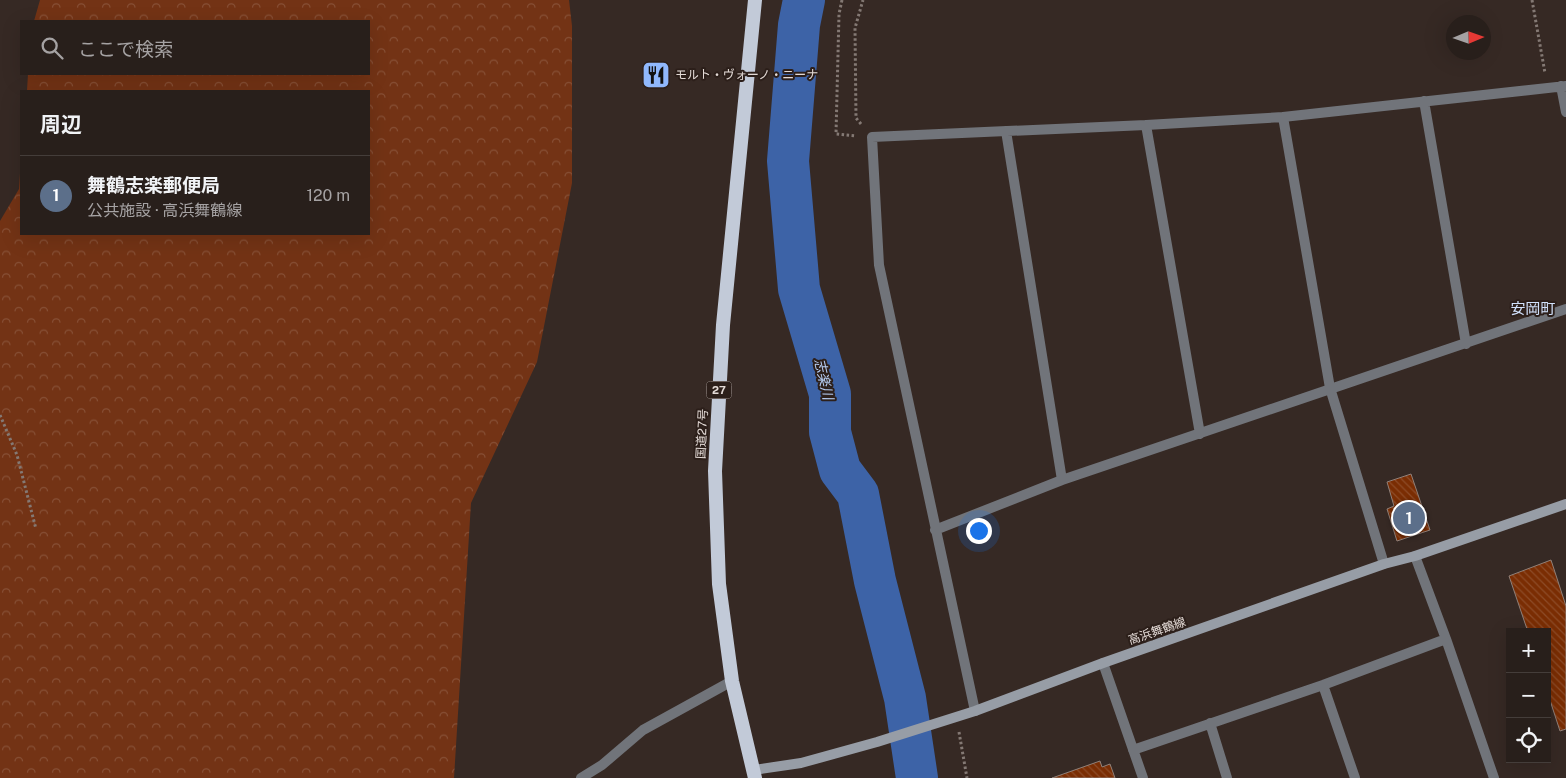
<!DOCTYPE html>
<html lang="ja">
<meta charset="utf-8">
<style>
body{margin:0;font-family:"Public Sans","Noto Sans JP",sans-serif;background:#302724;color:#f1f3f6}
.controls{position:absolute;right:15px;bottom:15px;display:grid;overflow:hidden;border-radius:0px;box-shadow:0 5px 20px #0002}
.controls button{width:45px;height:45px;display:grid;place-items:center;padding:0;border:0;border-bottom:1px solid #443d3a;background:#281f1b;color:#f1f3f6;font:25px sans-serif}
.compass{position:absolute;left:1446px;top:15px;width:45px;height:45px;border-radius:50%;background:#281f1b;box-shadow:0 5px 20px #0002;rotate:88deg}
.you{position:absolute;left:978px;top:530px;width:18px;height:18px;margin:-12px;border:4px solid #fff;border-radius:50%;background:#1a73e8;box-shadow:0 0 0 8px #1a73e833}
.badge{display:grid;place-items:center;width:32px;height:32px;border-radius:50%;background:#d93025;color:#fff;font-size:16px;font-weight:700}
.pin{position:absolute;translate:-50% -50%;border:2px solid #fff;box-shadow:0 1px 5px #0006}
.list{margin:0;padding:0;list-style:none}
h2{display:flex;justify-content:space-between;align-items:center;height:65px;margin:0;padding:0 20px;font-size:21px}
h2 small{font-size:16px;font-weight:400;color:#a5a2a3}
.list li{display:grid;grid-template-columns:32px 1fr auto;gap:15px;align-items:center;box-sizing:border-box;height:80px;padding:0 20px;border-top:1px solid #443d3a}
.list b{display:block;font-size:19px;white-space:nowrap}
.list p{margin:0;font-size:16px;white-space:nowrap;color:#a5a2a3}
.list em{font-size:16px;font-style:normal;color:#a5a2a3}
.icon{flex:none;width:28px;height:28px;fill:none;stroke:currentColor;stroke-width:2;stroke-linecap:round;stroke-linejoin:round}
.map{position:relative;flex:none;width:1566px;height:778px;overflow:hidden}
.search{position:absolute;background:#281f1b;box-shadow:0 5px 20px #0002;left:20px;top:20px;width:350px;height:55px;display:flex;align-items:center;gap:12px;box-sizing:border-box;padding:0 18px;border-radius:0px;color:#a5a2a3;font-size:19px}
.panel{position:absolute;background:#281f1b;box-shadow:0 5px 20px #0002;left:20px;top:90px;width:350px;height:145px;border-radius:0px}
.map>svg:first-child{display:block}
</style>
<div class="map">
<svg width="1566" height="778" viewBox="0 0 1566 778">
<defs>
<pattern id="forest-crowns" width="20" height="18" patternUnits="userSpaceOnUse" patternTransform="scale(1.25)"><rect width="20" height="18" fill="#733315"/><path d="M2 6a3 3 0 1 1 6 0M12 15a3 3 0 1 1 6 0" fill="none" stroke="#875036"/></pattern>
<pattern id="building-back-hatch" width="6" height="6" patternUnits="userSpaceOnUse" patternTransform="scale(1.25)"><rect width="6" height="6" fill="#7a2d03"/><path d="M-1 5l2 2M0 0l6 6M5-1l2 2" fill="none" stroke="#8d4b27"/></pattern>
</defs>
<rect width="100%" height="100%" fill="#362924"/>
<path fill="url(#forest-crowns)" d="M40 0H569L572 26V183L537 362 471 503 454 778H0V221L19 189 21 158V234H369V91H27L28 74H369V21H34Z"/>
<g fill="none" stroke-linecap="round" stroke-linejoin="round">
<path stroke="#3d63a7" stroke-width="42" d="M804 0 799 25 788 161 799 289 830 394V432L840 470 858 494 875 581 905 698 917 778"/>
</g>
<path fill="url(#building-back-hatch)" stroke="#908079" d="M1411 474 1430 530 1397 541 1387 509 1394 506 1387 482Z
M1551 560 1566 606V729L1560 731 1547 691V632H1528L1509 576Z
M1100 761 1102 767 1110 764 1115 778H1052Z"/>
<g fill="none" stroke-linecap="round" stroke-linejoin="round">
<path stroke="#847974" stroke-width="3" stroke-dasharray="2.5 2.5" stroke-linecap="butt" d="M842 0 839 14 836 134 856 136
M1532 0 1545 73
M861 124 856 118 855 28 863 0
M0 415 17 455 36 529
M959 732 967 778"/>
<path stroke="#71747a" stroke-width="10" d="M1561 86 1566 112
M1424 101 1466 344
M1283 117 1330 388 1384 564
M1146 125 1200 434
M1006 131 1062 480
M935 530 1062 480 1566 309
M1415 556 1446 639 1494 778
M1103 663 1143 778
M1323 685 1355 778
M975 711 879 265 872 137 1146 125 1283 117 1566 86
M1210 723 1227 778
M1133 750 1323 685 1446 639
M581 778 602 765 643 730 732 681"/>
<path stroke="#979da6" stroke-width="10" d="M754 770 801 763 877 742 975 711 1103 663 1384 564 1415 556 1566 504"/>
<path stroke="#c2cad8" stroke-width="14" d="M755 778 732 681 719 584 715 471 723 325 755 0"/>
</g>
<defs>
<symbol id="restaurant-square" viewBox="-11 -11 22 22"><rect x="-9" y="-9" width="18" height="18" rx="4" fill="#90b8fd" stroke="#2c1f1a"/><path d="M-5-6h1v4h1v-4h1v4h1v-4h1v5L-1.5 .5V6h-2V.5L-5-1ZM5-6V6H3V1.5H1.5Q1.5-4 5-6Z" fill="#111"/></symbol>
</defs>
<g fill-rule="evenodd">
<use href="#restaurant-square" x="640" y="59" width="32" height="32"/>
</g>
<g text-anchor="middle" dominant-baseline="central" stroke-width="4" stroke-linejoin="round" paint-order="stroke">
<rect fill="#2c1f1a" stroke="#aca29e" stroke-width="1" x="706.5" y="381.5" width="25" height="17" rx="4"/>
<g font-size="11" font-weight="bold" fill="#e3dad6">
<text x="719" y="390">27</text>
</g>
<g font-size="12" fill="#e3dad6" stroke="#2c1f1a" text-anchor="start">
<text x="675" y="75">モルト・ヴォーノ・ニーナ</text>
</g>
<g font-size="12" fill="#e3dad6" stroke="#2c1f1a">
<text transform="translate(702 434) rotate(-87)">国道27号</text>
<text transform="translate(1157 631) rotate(-19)">高浜舞鶴線</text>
</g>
<g font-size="14" font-style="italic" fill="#b6cdf3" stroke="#2c1f1a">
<text transform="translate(824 379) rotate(77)">志楽川</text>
</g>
<g font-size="15" fill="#d1e1fb" stroke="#2c1f1a">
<text x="1533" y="308">安岡町</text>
</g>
</g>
</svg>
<div class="controls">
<button>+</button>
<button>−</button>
<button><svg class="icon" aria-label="locate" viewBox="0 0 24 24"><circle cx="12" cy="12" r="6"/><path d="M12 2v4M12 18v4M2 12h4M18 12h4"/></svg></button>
</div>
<svg class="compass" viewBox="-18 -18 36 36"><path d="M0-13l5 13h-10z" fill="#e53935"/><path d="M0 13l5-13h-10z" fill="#a5a2a3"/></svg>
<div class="you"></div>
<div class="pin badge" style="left:1409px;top:518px;background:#5c6f8a">1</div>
<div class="search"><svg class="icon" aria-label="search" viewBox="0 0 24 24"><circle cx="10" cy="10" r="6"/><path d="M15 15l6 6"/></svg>ここで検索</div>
<section class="panel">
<h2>周辺<small></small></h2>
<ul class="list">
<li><span class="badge" style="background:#5c6f8a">1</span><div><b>舞鶴志楽郵便局</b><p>公共施設 · 高浜舞鶴線</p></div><em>120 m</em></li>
</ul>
</section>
</div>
